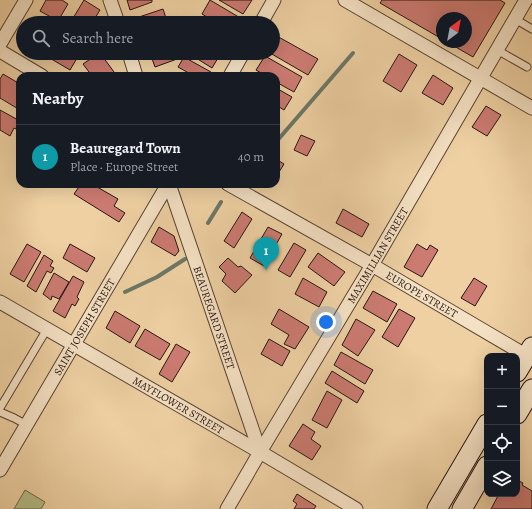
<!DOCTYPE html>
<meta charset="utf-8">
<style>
body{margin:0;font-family:Alegreya,serif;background:#242831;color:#f1f3f6}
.controls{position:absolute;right:12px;bottom:12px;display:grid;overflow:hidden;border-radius:8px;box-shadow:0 4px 16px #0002}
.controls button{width:36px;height:36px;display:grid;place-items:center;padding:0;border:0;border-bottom:1px solid #363941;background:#171b24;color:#f1f3f6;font:20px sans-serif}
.compass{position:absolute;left:436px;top:12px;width:36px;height:36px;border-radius:50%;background:#171b24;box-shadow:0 4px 16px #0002;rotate:32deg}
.you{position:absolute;left:326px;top:322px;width:14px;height:14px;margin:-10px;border:3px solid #fff;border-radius:50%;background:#1a73e8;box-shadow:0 0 0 6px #1a73e833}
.badge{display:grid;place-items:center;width:26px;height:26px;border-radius:50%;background:#2563eb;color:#fff;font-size:13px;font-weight:700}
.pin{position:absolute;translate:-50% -33px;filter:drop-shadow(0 1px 2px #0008)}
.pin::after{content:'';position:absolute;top:21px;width:14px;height:12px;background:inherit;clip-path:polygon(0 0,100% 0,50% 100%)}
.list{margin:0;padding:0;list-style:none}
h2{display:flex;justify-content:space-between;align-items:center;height:52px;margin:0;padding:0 16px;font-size:17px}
h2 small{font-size:13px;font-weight:400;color:#9ea1a6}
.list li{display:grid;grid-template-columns:26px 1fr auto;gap:12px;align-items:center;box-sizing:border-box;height:64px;padding:0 16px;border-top:1px solid #363941}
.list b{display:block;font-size:15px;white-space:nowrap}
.list p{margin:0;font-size:13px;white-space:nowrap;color:#9ea1a6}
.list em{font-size:13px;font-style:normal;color:#9ea1a6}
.icon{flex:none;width:22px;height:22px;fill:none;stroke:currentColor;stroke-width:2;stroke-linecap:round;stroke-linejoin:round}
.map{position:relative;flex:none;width:532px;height:509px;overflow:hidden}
.search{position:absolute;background:#171b24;box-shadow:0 4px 16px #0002;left:16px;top:16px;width:264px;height:44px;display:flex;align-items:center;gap:10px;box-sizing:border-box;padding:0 14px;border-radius:22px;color:#9ea1a6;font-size:15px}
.panel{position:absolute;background:#171b24;box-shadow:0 4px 16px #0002;left:16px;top:72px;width:264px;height:116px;border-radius:12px}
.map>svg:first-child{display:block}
</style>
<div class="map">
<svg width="532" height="509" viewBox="0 0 532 509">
<rect width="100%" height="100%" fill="#eed0a2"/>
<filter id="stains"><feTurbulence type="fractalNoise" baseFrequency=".005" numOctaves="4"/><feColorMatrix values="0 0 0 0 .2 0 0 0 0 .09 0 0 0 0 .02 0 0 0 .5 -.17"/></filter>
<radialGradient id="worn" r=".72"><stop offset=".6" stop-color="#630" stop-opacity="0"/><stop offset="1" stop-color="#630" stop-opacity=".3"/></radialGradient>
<path fill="#b5bc87" stroke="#6e694c" d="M25 490 45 502 41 509H14Z"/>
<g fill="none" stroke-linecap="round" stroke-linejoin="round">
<path stroke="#6c7767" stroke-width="4" d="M276 142 353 53
M208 223 221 202
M125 292 157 277 185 259"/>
</g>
<path fill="#cc7b72" stroke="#261610" d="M46 0H62L68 4 58 21 40 11Z
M84 0 100 10 92 23H78L72 20Z
M127 0H152V2L130 10Z
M210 0 242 19 240 23H217L202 14Z
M219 0H252L243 14Z
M382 0H500L505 3 473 57 447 42H466V18H442V39L380 3Z
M163 9 166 18 155 22V23H141L139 17Z
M275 35 318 59 308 75 270 53H273V40Z
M50 53H80L70 70 48 57Z
M99 53H100L117 76H92L83 64Z
M150 53H175L177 59 155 67Z
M188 53H210L218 58 212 68Z
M399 54 417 65 401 92 383 81Z
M265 56 302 77 294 92 276 82V76H266L256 70Z
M184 57 211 72 208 76H194L178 67Z
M3 74 20 84V110L0 98V79Z
M433 75 453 88 443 105 422 93Z
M276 88 292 97 284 110 276 105Z
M486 106 501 115 487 136 472 127Z
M0 110 20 121V131L14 128 10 136 0 130Z
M301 135 315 141 307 156 294 150Z
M276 159 284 164 276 177Z
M81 184H92L118 199 114 206 125 213 119 222 74 194Z
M343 209 369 224 362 237 336 223Z
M242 212 252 219 234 248 224 241Z
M159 227 174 236 179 251 175 256 151 242Z
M268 227 282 234 264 266 250 258Z
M294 243 306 250 290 277 278 270Z
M27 244 41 252 24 282 10 274Z
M70 244 95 258 87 272 63 258Z
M417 244 427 250 430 245 438 250 422 277 404 267Z
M318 253 345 272 334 286 308 267Z
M44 255 53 261 50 266 54 268 51 273 47 271 36 292 27 286Z
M228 258 238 267 241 266 252 275 235 293 222 281 226 274 219 267Z
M54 273 69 282 59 299 52 296 51 300 43 294Z
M73 276 84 282 77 297 79 299 75 306 72 304 65 318 53 311Z
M303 278 327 292 319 307 295 294Z
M474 278 487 286 475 306 461 298Z
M373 291 397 304 387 322 363 308Z
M279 309 309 327 295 349 284 344 289 335 271 324Z
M399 309 415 318 398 347 382 337Z
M115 311 140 326 130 343 106 328Z
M356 319 375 330 358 356 342 345Z
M145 329 170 344 160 360 135 346Z
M269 339 290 351 282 366 261 354Z
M176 344 190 352 172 382 159 374Z
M341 352 373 370 365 384 334 365Z
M332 371 364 391 357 403 325 383Z
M327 391 342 400 327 428 312 420Z
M303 424 315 432 311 439 321 446 312 460 289 446Z
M517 480 523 483 522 485 532 491V509H491L499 494H517Z
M297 494 316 506 314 509H294L297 504 293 501Z"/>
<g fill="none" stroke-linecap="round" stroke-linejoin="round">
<defs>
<path id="service" d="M515 19 532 29
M497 50 527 67
M0 408 47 329
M0 412 14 418 27 425"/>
<g id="minor">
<path d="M110 0 118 23"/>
<path d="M345 0 532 108"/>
<path d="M261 23 274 0"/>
<path d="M0 44 26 0"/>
<path d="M0 51 42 76"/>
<path d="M129 53 136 76"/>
<path d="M230 76 243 53"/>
<path id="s1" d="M169 184 260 452"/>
<path id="s2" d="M228 184 372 265 532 359"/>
<path id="s3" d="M0 302 260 452 356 509"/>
<path id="s4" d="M0 470 168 184"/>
<path id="s5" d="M227 509 260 452 372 265 526 0"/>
</g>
<path id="secondary" d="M517 372 532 347
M517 414 532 389
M437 509 487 424
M462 509 487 466"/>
</defs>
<use href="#service" stroke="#584434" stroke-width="9"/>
<use href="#minor" stroke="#584434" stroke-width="15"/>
<use href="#secondary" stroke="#261610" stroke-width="21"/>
<use href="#service" stroke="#f4e0c3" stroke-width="7"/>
<use href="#minor" stroke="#f4e0c3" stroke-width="13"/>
<use href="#secondary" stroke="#f4e0c3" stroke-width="19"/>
</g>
<g text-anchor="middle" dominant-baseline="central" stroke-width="3" stroke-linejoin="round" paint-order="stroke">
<g font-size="11" fill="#261610" stroke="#f4e0c3">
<text stroke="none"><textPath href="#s5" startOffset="295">MAXIMILLIAN STREET</textPath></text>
<text stroke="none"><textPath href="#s2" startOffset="223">EUROPE STREET</textPath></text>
<text stroke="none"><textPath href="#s1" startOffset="141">BEAUREGARD STREET</textPath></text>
<text stroke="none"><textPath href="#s4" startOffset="166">SAINT JOSEPH STREET</textPath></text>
<text stroke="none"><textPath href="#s3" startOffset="206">MAYFLOWER STREET</textPath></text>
</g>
</g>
<rect width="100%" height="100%" filter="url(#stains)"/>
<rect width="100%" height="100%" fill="url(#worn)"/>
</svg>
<div class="controls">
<button>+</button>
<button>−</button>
<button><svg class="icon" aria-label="locate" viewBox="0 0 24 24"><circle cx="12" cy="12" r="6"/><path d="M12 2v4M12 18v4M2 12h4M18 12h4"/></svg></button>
<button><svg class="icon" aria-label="layers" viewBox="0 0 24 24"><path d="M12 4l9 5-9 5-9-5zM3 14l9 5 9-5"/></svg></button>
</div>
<svg class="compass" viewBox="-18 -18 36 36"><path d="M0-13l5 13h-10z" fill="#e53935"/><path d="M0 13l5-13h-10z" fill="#9ea1a6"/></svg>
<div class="you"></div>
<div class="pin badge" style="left:266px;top:270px;background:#0f9aa8">1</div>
<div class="search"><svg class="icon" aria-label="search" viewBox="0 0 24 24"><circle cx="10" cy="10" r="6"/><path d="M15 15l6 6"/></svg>Search here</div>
<section class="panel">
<h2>Nearby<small></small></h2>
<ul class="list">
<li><span class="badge" style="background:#0f9aa8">1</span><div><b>Beauregard Town</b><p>Place · Europe Street</p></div><em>40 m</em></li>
</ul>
</section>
</div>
